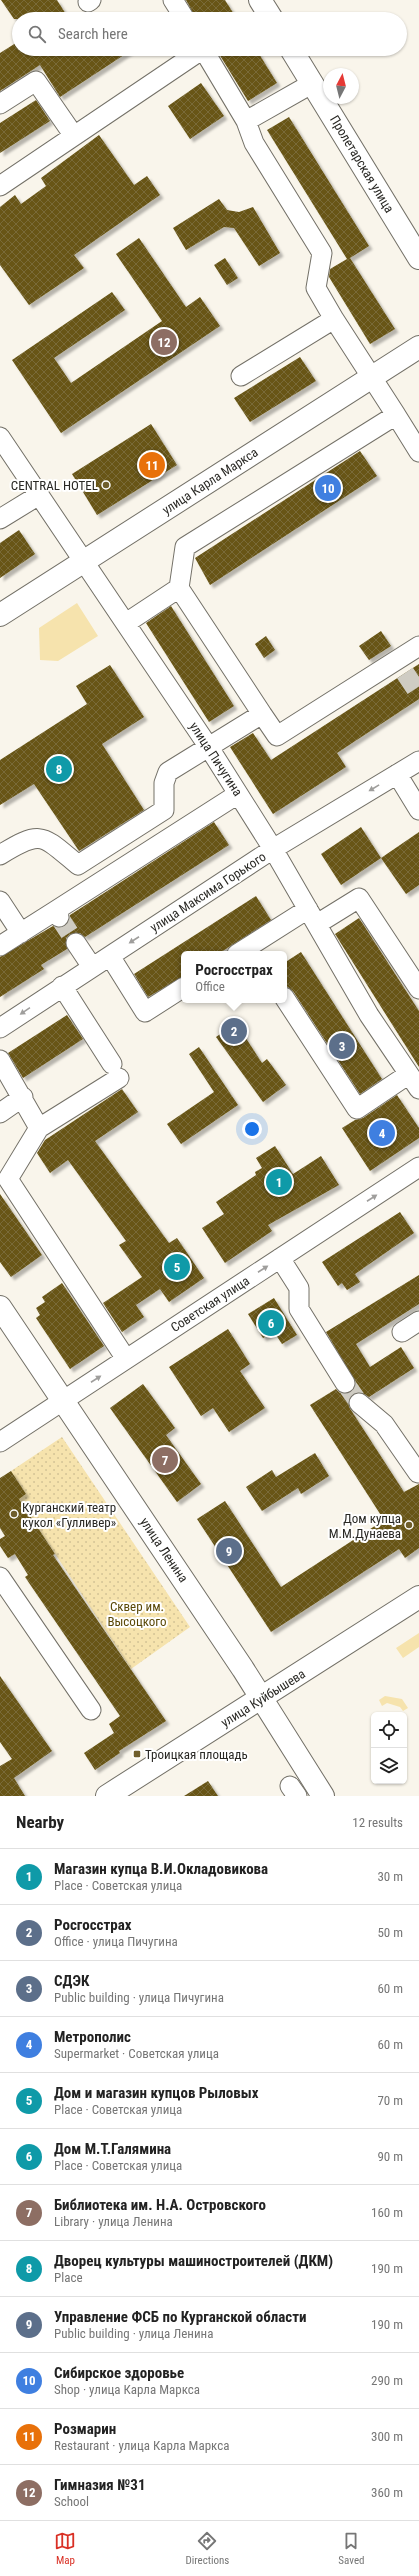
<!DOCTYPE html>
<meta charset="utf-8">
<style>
body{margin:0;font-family:"Roboto Condensed",sans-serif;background:#f2f2f2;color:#222}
.controls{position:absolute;right:12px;bottom:12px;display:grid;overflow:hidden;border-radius:6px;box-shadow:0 1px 3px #0004}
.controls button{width:36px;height:36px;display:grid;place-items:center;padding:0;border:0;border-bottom:1px solid #e0e0e0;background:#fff;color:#222;font:20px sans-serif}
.compass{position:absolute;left:323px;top:68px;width:36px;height:36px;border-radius:50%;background:#fff;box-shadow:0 1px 3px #0004;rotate:7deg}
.you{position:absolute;left:252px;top:1129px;width:14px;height:14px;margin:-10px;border:3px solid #fff;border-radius:50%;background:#1a73e8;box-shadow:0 0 0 6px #1a73e833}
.badge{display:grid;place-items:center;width:26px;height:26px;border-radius:50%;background:#d93025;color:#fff;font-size:13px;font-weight:700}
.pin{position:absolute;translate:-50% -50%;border:2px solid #fff;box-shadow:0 1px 4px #0006}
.popup{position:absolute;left:181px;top:951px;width:106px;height:52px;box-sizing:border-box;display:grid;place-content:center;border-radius:6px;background:#fff;filter:drop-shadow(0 1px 3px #0005);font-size:13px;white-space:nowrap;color:#767676}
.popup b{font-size:15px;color:#222}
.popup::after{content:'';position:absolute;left:50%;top:100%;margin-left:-8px;border:8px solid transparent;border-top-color:#fff}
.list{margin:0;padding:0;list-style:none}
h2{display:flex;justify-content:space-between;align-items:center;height:52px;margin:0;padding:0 16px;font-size:17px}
h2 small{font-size:13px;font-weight:400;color:#767676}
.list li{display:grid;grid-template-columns:26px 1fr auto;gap:12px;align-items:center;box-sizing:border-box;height:56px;padding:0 16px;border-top:1px solid #e0e0e0}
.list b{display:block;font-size:15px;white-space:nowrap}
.list p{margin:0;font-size:13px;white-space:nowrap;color:#767676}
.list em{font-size:13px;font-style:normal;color:#767676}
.icon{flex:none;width:22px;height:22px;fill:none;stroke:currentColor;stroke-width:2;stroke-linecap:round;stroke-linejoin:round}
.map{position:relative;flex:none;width:419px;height:1796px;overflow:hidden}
.search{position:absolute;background:#fff;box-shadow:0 1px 3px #0004;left:12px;right:12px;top:12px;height:44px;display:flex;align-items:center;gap:10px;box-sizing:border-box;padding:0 14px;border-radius:22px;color:#767676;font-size:15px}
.sheet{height:724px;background:#fff}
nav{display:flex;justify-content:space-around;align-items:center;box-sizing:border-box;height:56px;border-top:1px solid #e0e0e0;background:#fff;font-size:11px;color:#767676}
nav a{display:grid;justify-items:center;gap:2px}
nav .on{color:#d93025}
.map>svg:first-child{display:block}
</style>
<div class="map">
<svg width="419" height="1796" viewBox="0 0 419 1796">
<defs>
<pattern id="park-dots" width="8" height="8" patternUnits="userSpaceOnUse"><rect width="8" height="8" fill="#f6e3ad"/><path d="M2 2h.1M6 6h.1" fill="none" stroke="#d3c395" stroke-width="1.8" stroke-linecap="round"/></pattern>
<pattern id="building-cross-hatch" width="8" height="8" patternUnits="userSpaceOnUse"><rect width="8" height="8" fill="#685516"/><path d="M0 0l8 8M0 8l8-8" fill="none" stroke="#796a37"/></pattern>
<filter id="shadow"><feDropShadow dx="3.5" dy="3.5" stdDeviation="1" flood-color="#0004"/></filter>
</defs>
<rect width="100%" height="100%" fill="#f9f5eb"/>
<path fill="#f6e3ad" d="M77 603 98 636 58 661 40 660 39 628Z
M419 1633V1647L403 1658 396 1648Z
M385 1696 402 1699 408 1708 403 1711 400 1707 387 1703 382 1706 379 1700Z"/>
<path fill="url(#park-dots)" d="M62 1437 190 1627 131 1669 19 1499 26 1494 11 1471Z"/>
<path fill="url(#building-cross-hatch)" filter="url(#shadow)" d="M1 0H57L69 19H14Z
M186 0H225L237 19H196Z
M19 41V49H133L60 97 40 65 0 91V53Z
M216 49H256L277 83 248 101Z
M201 83 224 116 190 139 168 106Z
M36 100 50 121 0 153V123Z
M289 117 369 246 350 258 395 329 370 344 329 277 330 269 347 259 267 130Z
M99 135 134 185 147 176 160 195 74 255 84 268 29 305 0 265V207L15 195 21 204 46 186 41 178Z
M219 199 227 210 239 212 253 207 280 253 259 266 234 228 224 227 186 250 173 228Z
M139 238 186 307 200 297 220 326 61 433 12 360 112 292 125 310 54 358 71 383 162 321 116 254Z
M225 258 238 278 227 285 214 265Z
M300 357 316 381 250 422 234 398Z
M151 424 177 465 97 515 72 474Z
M360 451 377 476 210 585 195 558Z
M19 530 35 554 0 578V543Z
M171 606 234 706 209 722 146 623Z
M381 631 391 646 369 660 359 646Z
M266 636 275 650 264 658 255 644Z
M419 664V699L337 753 346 767 273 814 230 747 253 733 271 760Z
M110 665 144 717 102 744 144 810 79 851 34 784 0 805V760L87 704 76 686Z
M214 822 229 845 85 937 80 933 70 934 66 938 67 949 41 965 44 969 0 997V957L53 926 59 928 65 926 69 922 70 915Z
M361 827 381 858 341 885 321 854Z
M419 832V885L406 894 381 858Z
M256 896 271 920 218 954H184V976L148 997 134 974Z
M359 918 419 1011V1067L335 934Z
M301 952 382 1079 360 1094 293 991 284 984V963Z
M67 1015 83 1039 23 1078 8 1053Z
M236 1023 262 1063 267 1059 286 1085 263 1102 216 1037Z
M199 1047 238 1105 181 1144 167 1124 214 1092 189 1054Z
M122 1089 138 1112 95 1141 169 1243 177 1238 204 1278 169 1302 160 1289 136 1305 144 1317 122 1332 103 1303 142 1277 119 1245 126 1241 68 1160 50 1173 37 1153 45 1140Z
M397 1095 419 1128V1138L370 1171 342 1128 355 1120 363 1118Z
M275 1146 293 1174 321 1156 339 1185 268 1225 272 1231 225 1263 202 1228 224 1214 216 1202 256 1175 255 1172 262 1168 256 1158Z
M0 1194 42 1255 11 1277 0 1262Z
M400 1212 414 1233 355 1274 360 1282 347 1290 342 1283 338 1286 322 1262Z
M419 1275V1304L356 1344 370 1367 401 1347 414 1368 369 1397 361 1392 356 1393 348 1401 349 1407 404 1492 419 1484V1548L405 1558 399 1549 271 1632 197 1519 225 1501 281 1587 384 1520 310 1405 336 1389 340 1393 350 1392 356 1383 326 1332Z
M62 1283 104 1346 70 1369 36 1318 40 1315 36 1308 45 1302 42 1297Z
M274 1298 297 1335 282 1344 274 1332 263 1338 248 1314Z
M228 1329 250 1364 240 1371 265 1408 229 1432 213 1408 201 1416 169 1367Z
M143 1384 175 1428 166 1435 201 1484 177 1502 110 1408Z
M315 1453 329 1476 301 1494 298 1488 262 1511 246 1487 272 1470 276 1477Z
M11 1471 26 1494 19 1499 55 1554 53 1555 166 1721 119 1751 120 1753 95 1770 84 1753 114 1733 109 1724 120 1716 25 1577 28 1575 15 1554 8 1558 0 1546V1539L5 1536 0 1528V1478Z
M0 1676 52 1751 14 1778 25 1796H0V1766L12 1759 0 1742Z
M208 1781 218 1796H184Z"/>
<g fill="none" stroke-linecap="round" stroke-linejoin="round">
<path stroke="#cfccc3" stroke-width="19" stroke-dasharray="19 10" stroke-linecap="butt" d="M405 673 419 694
M59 917 76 943
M345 1383 359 1403"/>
<defs>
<path id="minor" d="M173 0 185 19
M88 2 91 0
M203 49 246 121
M0 104 36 81 74 136
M0 186 203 49
M334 319 396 415
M241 376 334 319 316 288 322 253 254 143 246 121 313 83
M0 437 208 746 273 849 369 1015 419 1089
M0 519 39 495
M126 623 179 588
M262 714 179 588 185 547 396 415 419 452
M397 774 419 810
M0 855C42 829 42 835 78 865L164 810V783L168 772 262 714 277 736 419 646
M0 901 21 933
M55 911 238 794
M317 924 359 898 419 989
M76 943 92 967
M0 946 55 911 59 917
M237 954 308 909
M110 956 145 1012 184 987
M62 986 112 1064
M284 997 357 1109 409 1074
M0 1028 273 849 419 761
M0 1060 39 1128
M119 1078 39 1128 8 1179 126 1359
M0 1113 23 1097
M280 1258 299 1288V1309L345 1383
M402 1332 419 1321
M359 1403 384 1424 418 1473
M0 1442 419 1167
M0 1577 91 1710
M290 1786 297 1796"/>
<path id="major" d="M260 0 272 19
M291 49 419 258
M0 615 419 347
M0 1307 243 1669 323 1796
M107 1796 419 1597"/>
</defs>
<use href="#minor" stroke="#737067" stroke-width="21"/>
<use href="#major" stroke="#737067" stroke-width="24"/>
<use href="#minor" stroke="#fff" stroke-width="19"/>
<use href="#major" stroke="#fff" stroke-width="22"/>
</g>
<defs><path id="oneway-solid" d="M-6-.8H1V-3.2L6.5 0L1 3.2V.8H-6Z"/></defs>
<g fill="#9f9e9c">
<use href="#oneway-solid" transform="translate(374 788) rotate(149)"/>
<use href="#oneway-solid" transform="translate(134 940) rotate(147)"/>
<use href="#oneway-solid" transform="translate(25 1011) rotate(146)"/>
<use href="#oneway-solid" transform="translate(372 1198) rotate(-33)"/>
<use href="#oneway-solid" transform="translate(263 1269) rotate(-33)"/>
<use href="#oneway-solid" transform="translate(96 1379) rotate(-33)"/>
</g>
<g fill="#6f5e2c" stroke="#fff" stroke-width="1.5">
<circle cx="106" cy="485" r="4"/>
<circle cx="14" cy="1514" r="4"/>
<circle cx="409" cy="1525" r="4"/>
<rect x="133" y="1750" width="8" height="8" rx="2"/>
</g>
<g text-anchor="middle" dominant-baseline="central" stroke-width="4" stroke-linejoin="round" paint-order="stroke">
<g font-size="13" fill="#292824" stroke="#fff">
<text transform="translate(362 164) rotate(59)">Пролетарская улица</text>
<text transform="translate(210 481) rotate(-33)">улица Карла Маркса</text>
<text transform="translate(216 759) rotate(57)">улица Пичугина</text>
<text transform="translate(208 892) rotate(-33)">улица Максима Горького</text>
<text transform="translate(210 1304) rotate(-33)">Советская улица</text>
<text transform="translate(164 1550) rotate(56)">улица Ленина</text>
<text transform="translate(263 1698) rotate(-32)">улица Куйбышева</text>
</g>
<g font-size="13" fill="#292824" stroke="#fff" text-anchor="end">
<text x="98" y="485">СENTRAL HOTEL</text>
<text x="22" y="1507" text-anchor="start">Курганский театр<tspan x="22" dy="15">кукол «Гулливер»</tspan></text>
<text x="401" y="1518">Дом купца<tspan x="401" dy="15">М.М.Дунаева</tspan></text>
<text x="145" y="1754" text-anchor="start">Троицкая площадь</text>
</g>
<g font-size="13" fill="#5a4807" stroke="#fff">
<text x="137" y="1606">Сквер им.<tspan x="137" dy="15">Высоцкого</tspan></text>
</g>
</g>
</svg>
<div class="controls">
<button><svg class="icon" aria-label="locate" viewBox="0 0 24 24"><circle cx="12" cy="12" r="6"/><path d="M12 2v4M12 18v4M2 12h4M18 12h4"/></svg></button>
<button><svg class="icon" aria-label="layers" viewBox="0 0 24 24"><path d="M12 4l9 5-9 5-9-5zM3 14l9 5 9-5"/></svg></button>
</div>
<svg class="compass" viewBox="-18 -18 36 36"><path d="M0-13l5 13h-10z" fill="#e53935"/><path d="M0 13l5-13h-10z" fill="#767676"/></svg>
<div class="you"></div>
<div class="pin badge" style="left:279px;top:1182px;background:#0f9aa8">1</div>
<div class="pin badge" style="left:234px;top:1031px;background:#5c6f8a">2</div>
<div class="popup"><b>Росгосстрах</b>Office</div>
<div class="pin badge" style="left:342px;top:1046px;background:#5c6f8a">3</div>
<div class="pin badge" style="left:382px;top:1133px;background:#3f7fe0">4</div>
<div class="pin badge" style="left:177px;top:1267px;background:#0f9aa8">5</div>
<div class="pin badge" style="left:271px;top:1323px;background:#0f9aa8">6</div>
<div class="pin badge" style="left:165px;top:1460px;background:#8d6e63">7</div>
<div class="pin badge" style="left:59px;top:769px;background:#0f9aa8">8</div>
<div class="pin badge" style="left:229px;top:1551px;background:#5c6f8a">9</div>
<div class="pin badge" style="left:328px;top:488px;background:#3f7fe0">10</div>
<div class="pin badge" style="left:152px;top:465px;background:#e8710a">11</div>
<div class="pin badge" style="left:164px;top:342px;background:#8d6e63">12</div>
<div class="search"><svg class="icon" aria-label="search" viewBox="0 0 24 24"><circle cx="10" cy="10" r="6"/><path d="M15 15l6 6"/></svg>Search here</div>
</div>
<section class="sheet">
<h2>Nearby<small>12 results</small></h2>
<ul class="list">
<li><span class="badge" style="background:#0f9aa8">1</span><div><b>Магазин купца В.И.Окладовикова</b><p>Place · Советская улица</p></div><em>30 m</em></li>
<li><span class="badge" style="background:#5c6f8a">2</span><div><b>Росгосстрах</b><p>Office · улица Пичугина</p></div><em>50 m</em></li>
<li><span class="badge" style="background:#5c6f8a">3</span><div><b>СДЭК</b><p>Public building · улица Пичугина</p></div><em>60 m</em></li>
<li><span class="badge" style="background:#3f7fe0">4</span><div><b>Метрополис</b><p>Supermarket · Советская улица</p></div><em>60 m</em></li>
<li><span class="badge" style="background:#0f9aa8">5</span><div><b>Дом и магазин купцов Рыловых</b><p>Place · Советская улица</p></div><em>70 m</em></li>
<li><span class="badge" style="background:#0f9aa8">6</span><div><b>Дом М.Т.Галямина</b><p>Place · Советская улица</p></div><em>90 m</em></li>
<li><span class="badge" style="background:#8d6e63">7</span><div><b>Библиотека им. Н.А. Островского</b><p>Library · улица Ленина</p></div><em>160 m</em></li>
<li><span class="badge" style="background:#0f9aa8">8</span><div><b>Дворец культуры машиностроителей (ДКМ)</b><p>Place</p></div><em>190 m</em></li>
<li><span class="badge" style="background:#5c6f8a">9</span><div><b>Управление ФСБ по Курганской области</b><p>Public building · улица Ленина</p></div><em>190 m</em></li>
<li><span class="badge" style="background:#3f7fe0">10</span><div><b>Сибирское здоровье</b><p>Shop · улица Карла Маркса</p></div><em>290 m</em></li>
<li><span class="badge" style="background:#e8710a">11</span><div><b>Розмарин</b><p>Restaurant · улица Карла Маркса</p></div><em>300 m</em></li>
<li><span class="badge" style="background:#8d6e63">12</span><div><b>Гимназия №31</b><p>School</p></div><em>360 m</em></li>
</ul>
</section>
<nav>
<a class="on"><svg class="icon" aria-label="map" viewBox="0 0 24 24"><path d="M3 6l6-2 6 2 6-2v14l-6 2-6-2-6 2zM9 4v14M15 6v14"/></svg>Map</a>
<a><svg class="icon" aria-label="directions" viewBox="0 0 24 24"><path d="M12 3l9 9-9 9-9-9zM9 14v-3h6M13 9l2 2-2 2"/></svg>Directions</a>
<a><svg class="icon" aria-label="saved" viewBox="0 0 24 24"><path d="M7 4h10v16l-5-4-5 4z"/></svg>Saved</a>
</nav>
